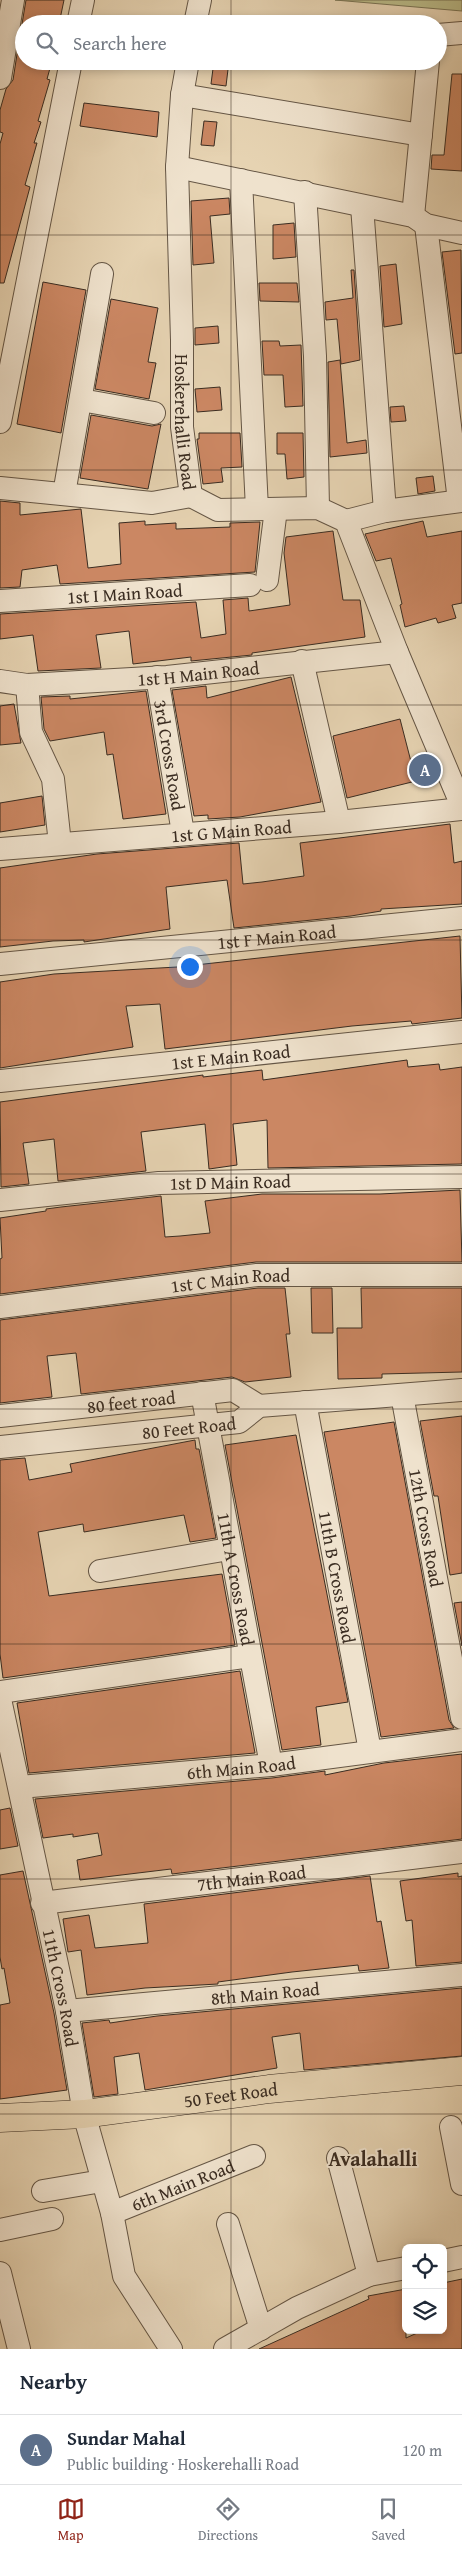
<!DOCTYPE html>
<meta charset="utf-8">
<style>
body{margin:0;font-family:"Gentium Book Plus",serif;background:#f6f6f7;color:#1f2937}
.controls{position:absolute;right:15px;bottom:15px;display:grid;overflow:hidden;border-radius:8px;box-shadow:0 2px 8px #0003}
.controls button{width:45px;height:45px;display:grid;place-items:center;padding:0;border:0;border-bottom:1px solid #e0e1e3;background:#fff;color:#1f2937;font:25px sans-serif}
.you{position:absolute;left:189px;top:966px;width:18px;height:18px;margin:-12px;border:4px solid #fff;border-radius:50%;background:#1a73e8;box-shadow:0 0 0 8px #1a73e833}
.badge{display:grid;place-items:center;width:32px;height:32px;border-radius:50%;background:#8f2418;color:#fff;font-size:16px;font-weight:700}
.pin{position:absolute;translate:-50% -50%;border:2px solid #fff;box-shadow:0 1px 5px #0006}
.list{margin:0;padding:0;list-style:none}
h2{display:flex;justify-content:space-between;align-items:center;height:65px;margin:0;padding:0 20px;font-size:21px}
h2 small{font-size:16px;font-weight:400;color:#747a83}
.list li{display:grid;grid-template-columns:32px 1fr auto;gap:15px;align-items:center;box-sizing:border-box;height:70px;padding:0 20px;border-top:1px solid #e0e1e3}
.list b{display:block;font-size:19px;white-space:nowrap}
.list p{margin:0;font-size:16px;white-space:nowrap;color:#747a83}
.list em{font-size:16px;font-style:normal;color:#747a83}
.icon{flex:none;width:28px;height:28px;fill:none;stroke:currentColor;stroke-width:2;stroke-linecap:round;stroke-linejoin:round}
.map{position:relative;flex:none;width:462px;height:2349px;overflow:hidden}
.search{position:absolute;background:#fff;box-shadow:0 2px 8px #0003;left:15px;right:15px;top:15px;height:55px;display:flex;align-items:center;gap:12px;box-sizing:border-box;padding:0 18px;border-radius:28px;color:#747a83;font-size:19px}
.sheet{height:135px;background:#fff}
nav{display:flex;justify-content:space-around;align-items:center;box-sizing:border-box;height:70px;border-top:1px solid #e0e1e3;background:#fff;font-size:14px;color:#747a83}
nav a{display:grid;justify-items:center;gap:2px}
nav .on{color:#8f2418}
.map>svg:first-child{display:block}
</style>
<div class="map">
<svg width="462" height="2349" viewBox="0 0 462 2349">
<rect width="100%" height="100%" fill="#e6d3b2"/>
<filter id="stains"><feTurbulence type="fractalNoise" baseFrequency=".004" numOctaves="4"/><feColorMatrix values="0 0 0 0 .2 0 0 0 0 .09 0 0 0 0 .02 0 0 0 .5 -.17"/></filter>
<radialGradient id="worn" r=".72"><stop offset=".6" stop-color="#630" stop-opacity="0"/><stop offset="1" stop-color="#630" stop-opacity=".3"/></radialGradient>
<path fill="#babb89" stroke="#7a7455" d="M335 0H462V11Z"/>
<path fill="#cb8763" stroke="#3a2c21" d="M26 0H64L59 24H22Z
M20 35 24 36V61H52L47 79 50 80 38 121 41 122 34 143H37L25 185 30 187 4 283H0V144L3 133 0 132V110L6 89 13 80Z
M214 61H229L226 86 211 84Z
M452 74H462V171L431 169 432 155H444Z
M84 103 159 112 157 137 80 126Z
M204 121 217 122 214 146 201 145Z
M229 198 230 214 210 216 214 263 193 265 191 201Z
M294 223 296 257 273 259V225Z
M461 250 462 353 455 354 442 252Z
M396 264 402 324 384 327 380 266Z
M351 270H354L360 360 341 364 337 319 326 320 325 302 353 298Z
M43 282 86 290 61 433 17 424Z
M259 283H297L299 302 260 301Z
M111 299 158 308 148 362 156 363 149 399 95 389Z
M218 326 219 343 195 345V328Z
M262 341H279L280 346 301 345 303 406 285 407 283 375H264Z
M340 360 347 443 366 440 367 453 330 457 328 362Z
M220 387 222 410 197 412 195 389Z
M404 406 406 421 391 422 390 407Z
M91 415 152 426 161 424 148 489 80 478Z
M199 433H240L242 467 221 468 223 482 203 484 197 439H199Z
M277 433H303L304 477 287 479 285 454H277Z
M433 476 435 491 418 494 416 478Z
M0 501 20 503V515L81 509 88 568 121 564 119 523 145 521V525L176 523V529L230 527V523L260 522 255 572 60 584 57 565 22 570 20 587 0 588Z
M423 521 427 537 462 531V603L452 605 456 618 438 623 436 618 405 627 400 605 402 604 391 558 376 561 365 534Z
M333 531 343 600H360L365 637 252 653V655L191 661V657L133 664 129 631 96 635 101 668 38 671 33 635 0 639V614L196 602 201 638 226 634 223 600 248 598 249 611 290 605 284 553 286 537Z
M291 677 321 802 240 817 208 819V815L194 816 172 690 206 686 207 698Z
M146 691 166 814 123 819 113 754 107 755 104 732 50 741 44 729 41 697 70 696V699Z
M14 704 21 743 0 745V706Z
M400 719 416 781 347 798 333 736Z
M42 796 45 825 0 832V803Z
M450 824 454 863 462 861V904L381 909V911L351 916 234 928 227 880 166 887 170 929 84 942V940L53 941 0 947V868L97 854 239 843 243 884 262 882 304 876 300 843Z
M460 936 462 1018 412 1024 411 1021 352 1026 165 1049 160 1004 126 1006 133 1047 0 1068V982L54 974 177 967Z
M407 1060 408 1067 439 1064 440 1070 462 1067V1164L268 1168 267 1120 233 1124 237 1165 209 1169 205 1124 141 1132 146 1171 58 1181 54 1139 23 1143 29 1184 1 1187 0 1102 203 1075V1077L262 1070 263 1080Z
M460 1190 462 1262H256L0 1294V1259L2 1258 0 1218 46 1211V1209L61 1207 161 1196 165 1237 180 1236 210 1233 205 1201 262 1194H380Z
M258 1288H285L290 1334H286L291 1377 245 1382 232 1377 81 1394 76 1353 47 1356 52 1397 0 1403V1320Z
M311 1288H332L333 1333H312Z
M361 1288H462V1372L382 1374V1378L338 1379 337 1328H362Z
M462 1416V1573L450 1575 438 1496H434L420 1421Z
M394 1422 449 1720 454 1728 381 1737 324 1432Z
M296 1435 348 1702 316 1707 321 1745 282 1750 225 1445Z
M195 1440 196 1449H199L216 1538 190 1542 184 1515 84 1532 83 1524 38 1532 49 1596 222 1574 235 1645 3 1678 0 1654V1460L25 1458 29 1480 72 1472 70 1464Z
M462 1602V1646L454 1603Z
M240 1671 255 1753 29 1773 17 1703Z
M462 1754V1839L172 1874 171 1869 80 1880 77 1860 102 1855 98 1833 73 1837V1834L43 1838 35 1799 272 1778 325 1771V1775L384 1763Z
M10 1808 18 1846 0 1849V1810Z
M23 1871 54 2013 67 2090 0 2099V2005L10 2003 4 1968 2 1969 0 1957V1875Z
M458 1873V1877L462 1876V1962L416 1966 412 1920 406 1921 400 1881Z
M370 1876 377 1922 381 1921 389 1968 359 1971 358 1965 292 1972 218 1982V1984L145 1988 87 1995 81 1950 68 1952 63 1919 89 1915 95 1948 148 1943 144 1904Z
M462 1988V2056L304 2070 300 2033 272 2037 277 2068 145 2090 139 2053 114 2057 118 2094 94 2097 82 2023 109 2020 110 2023 157 2016Z
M462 2279V2349H259L369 2299 368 2296 406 2289V2338L424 2330H443V2283Z"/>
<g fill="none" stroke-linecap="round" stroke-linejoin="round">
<defs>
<g id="minor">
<path d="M78 24 83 0"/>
<path d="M195 24 200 0"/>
<path d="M438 35 462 33"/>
<path id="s1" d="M188 61 182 95 177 167 182 340V427L191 496 218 510 318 508 346 521 397 652 462 806"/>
<path d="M0 78 13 0"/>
<path d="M182 95 421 135"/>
<path d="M177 167 413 216 426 225 462 233"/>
<path d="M241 180 257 509"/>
<path d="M305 192 315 356 318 508"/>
<path d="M362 206 385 511"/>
<path d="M413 216 428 61"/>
<path d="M426 225 459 501"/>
<path d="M81 400 154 413"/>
<path d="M0 422 71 61"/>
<path d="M0 488 152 503 191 496"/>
<path d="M64 494 102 274"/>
<path d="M346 521 385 511 462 501"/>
<path d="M267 580 276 509"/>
<path id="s2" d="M0 601 250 585"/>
<path d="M302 661 339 822"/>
<path id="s3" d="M157 677 183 833"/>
<path id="s4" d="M0 681 27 685 167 677 397 652"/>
<path d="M27 685 31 732 53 779 60 844"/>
<path id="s5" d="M0 849 339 822 462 809"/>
<path id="s6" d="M0 964 462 918"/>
<path id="s7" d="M0 1081 462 1032"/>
<path id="s8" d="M0 1200 159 1183 462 1177"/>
<path id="s9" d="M0 1307 257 1275H462"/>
<path id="s10" d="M202 1393 271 1765"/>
<path id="s11" d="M402 1395 462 1718"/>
<path id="s12" d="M305 1402 370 1751"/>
<path id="s13" d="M0 1416 233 1390 259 1406"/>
<path id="s14" d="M0 1447 239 1422 259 1406 462 1390"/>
<path d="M100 1571 229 1549"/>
<path d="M0 1692 250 1656"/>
<path id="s15" d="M0 1699 67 2011 84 2114 112 2213 124 2276 171 2349"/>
<path id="s16" d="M20 1787 271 1765 462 1740"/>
<path id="s17" d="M42 1903 462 1852"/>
<path id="s18" d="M67 2011 462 1975"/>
<path d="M451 2127 462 2184"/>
<path d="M338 2158 369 2275"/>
<path d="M43 2191 102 2181"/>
<path id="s19" d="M112 2213 254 2156"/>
<path d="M228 2224 261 2329"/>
<path d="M0 2230 52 2219"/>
<path d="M443 2261 462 2257"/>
<path d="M0 2273 19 2349"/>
<path d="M225 2349 297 2308 369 2275 406 2268"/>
</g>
<g id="major">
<path id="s20" d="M0 2118 84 2114 269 2089 462 2071"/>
</g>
</defs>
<use href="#minor" stroke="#655645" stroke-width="24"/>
<use href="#major" stroke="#3a2c21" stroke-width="29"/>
<use href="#minor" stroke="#efe2cd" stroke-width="22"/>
<use href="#major" stroke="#e6d3b2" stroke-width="28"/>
</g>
<path fill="none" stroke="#3a2c21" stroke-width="1" stroke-opacity="0.55" d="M231 0V24M231 61V2349M0 235H462M0 470H462M0 705H462M0 940H462M0 1174H462M0 1409H462M0 1644H462M0 1879H462M0 2114H462"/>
<g text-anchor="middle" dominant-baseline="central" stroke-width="4" stroke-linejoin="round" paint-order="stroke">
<g font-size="18" fill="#3a2c21" stroke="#efe2cd">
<text stroke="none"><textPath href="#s1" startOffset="362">Hoskerehalli Road</textPath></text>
<text stroke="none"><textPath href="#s2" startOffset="125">1st I Main Road</textPath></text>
<text stroke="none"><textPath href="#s4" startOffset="199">1st H Main Road</textPath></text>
<text stroke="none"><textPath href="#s3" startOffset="79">3rd Cross Road</textPath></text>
<text stroke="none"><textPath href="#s5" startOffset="232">1st G Main Road</textPath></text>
<text stroke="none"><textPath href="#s6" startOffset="278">1st F Main Road</textPath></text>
<text stroke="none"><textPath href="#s7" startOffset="232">1st E Main Road</textPath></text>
<text stroke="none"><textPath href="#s8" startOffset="231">1st D Main Road</textPath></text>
<text stroke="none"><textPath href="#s9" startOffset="232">1st C Main Road</textPath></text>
<text stroke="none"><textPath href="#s13" startOffset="132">80 feet road</textPath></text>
<text stroke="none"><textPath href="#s14" startOffset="190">80 Feet Road</textPath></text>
<text stroke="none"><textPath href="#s11" startOffset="135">12th Cross Road</textPath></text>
<text stroke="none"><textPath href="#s12" startOffset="178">11th B Cross Road</textPath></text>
<text stroke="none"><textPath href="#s10" startOffset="189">11th A Cross Road</textPath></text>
<text stroke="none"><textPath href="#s16" startOffset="222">6th Main Road</textPath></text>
<text stroke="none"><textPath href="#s17" startOffset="211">7th Main Road</textPath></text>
<text stroke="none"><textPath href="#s15" startOffset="295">11th Cross Road</textPath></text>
<text stroke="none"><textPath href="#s18" startOffset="199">8th Main Road</textPath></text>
<text stroke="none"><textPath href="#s20" startOffset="232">50 Feet Road</textPath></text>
<text stroke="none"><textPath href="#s19" startOffset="76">6th Main Road</textPath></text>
</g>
<g font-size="20" font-weight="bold" fill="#3a2c21" stroke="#efe2cd">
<text x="373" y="2158">Avalahalli</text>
</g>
</g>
<rect width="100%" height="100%" filter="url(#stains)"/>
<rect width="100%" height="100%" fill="url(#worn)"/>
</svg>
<div class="controls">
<button><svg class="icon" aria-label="locate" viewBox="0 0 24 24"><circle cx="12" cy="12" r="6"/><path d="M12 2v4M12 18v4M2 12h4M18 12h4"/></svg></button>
<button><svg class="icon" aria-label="layers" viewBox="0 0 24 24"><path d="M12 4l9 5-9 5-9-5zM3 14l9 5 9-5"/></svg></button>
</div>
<div class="you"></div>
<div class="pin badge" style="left:425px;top:770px;background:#5c6f8a">A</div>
<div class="search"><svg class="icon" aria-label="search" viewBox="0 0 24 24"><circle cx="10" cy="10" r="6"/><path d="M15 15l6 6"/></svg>Search here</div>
</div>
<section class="sheet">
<h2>Nearby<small></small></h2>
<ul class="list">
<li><span class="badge" style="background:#5c6f8a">A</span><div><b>Sundar Mahal</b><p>Public building · Hoskerehalli Road</p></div><em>120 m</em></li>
</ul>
</section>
<nav>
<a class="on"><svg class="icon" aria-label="map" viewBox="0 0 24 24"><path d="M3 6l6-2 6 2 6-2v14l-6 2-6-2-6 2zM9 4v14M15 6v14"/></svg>Map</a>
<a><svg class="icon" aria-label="directions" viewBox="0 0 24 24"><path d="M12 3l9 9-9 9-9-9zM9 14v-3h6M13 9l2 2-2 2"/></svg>Directions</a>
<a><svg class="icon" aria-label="saved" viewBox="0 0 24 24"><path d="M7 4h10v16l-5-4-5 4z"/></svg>Saved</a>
</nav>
